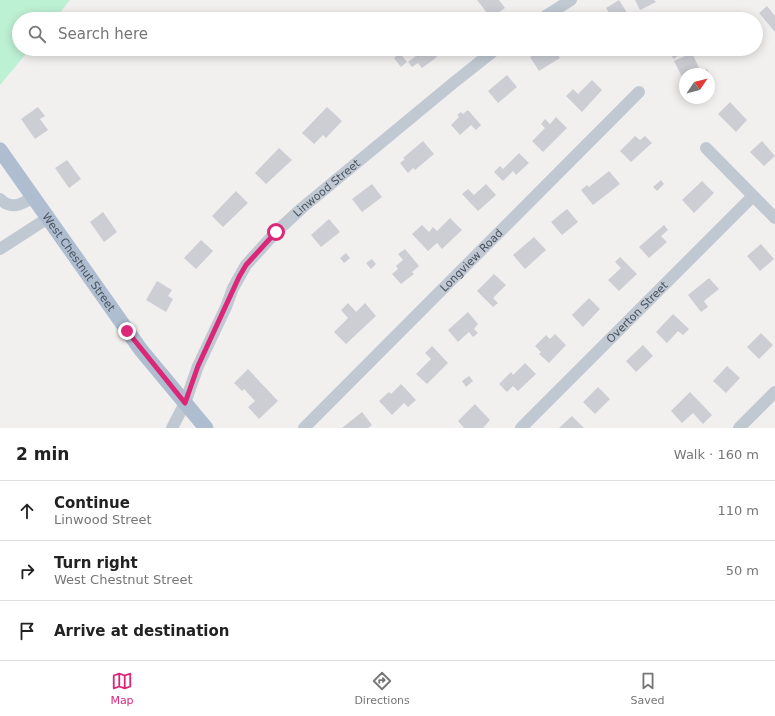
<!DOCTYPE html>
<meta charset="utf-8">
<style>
body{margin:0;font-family:"DejaVu Sans",sans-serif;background:#f2f2f2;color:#222}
.compass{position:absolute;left:679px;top:68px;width:36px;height:36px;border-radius:50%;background:#fff;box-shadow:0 2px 10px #0003;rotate:55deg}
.stop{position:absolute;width:12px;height:12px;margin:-9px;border:3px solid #db2777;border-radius:50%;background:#fff}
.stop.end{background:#db2777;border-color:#fff;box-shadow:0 1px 4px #0008}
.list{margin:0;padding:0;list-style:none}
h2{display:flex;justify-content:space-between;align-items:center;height:52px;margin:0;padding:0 16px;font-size:17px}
h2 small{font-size:13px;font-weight:400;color:#767676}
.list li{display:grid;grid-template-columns:26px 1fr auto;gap:12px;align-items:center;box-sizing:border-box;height:60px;padding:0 16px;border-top:1px solid #e0e0e0}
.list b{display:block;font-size:15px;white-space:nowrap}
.list p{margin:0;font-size:13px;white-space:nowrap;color:#767676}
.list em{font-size:13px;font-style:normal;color:#767676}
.icon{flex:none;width:22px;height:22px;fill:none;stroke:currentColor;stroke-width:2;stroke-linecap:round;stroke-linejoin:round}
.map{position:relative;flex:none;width:775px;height:428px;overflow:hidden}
.search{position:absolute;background:#fff;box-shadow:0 2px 10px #0003;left:12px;right:12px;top:12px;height:44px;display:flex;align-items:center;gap:10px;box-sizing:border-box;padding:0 14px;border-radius:22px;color:#767676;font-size:15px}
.sheet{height:232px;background:#fff}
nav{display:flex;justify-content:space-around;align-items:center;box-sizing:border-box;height:56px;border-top:1px solid #e0e0e0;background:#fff;font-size:11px;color:#767676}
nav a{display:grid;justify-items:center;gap:2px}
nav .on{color:#db2777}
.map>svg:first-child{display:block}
</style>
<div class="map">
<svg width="775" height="428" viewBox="0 0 775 428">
<rect width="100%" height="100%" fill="#f2efef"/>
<path fill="#bdf1d3" d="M0 0H70L55 19H19V49H30L0 85Z"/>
<path fill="#ccced4" d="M477 0H499L505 8 491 18Z
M619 0 629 16 623 19H613L606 8Z
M635 0H654L656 2 640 10Z
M767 6 775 16V32L759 13Z
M425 49H430L437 57 422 68 418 63 412 67 408 62Z
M543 49H554L560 58 539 71 530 57Z
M666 49H685L674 59Z
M400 53 407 62 401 67 394 58Z
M692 53 701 72 707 69 711 76 709 77V74H685L682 77 674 61Z
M507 75 517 87 498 103 488 91Z
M592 80 602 90 582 112 566 96 573 89 578 94Z
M730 102 747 120 736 132 718 114Z
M38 107 45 116 40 119 48 130 35 139 21 119Z
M327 107 342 121 326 138 323 135 314 144 302 133Z
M468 110 481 125 476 130 471 125 460 135 451 125 459 117 457 115 461 112 463 114Z
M556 117 567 128 543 152 532 141 545 128 541 124 545 119 550 124Z
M635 136 640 140 645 136 652 143 631 162 620 151Z
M423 141 434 154 415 170 413 168 408 173 400 163 405 159 403 158Z
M762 141 775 156 764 166 750 152Z
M279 148 292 160 266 184 255 173Z
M519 153 529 163 516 175 513 171 503 181 494 172 500 166 503 169Z
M67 160 81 179 69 188 55 168Z
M609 171 620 184 593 205 581 190 587 185 589 187Z
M661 180 664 184 657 191 653 187Z
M702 181 714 193 694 213 682 200Z
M372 184 382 197 362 212 352 199Z
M486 184 496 195 478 211 462 194 468 189 474 195Z
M236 191 248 203 223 227 212 216Z
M567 209 578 222 562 235 551 222Z
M103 212 117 232 104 242 90 222Z
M450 218 462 230 442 249 437 243 428 251 412 234 422 225 429 232 433 227 437 231Z
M329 219 340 232 321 247 311 235Z
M664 225 668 230 661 236 667 242 649 258 639 247Z
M534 237 546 250 525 269 513 255Z
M201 240 213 251 196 269 184 258Z
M761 244 774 259 760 271 747 256Z
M405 249 419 266 412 272 414 274 401 284 392 274 398 269 396 266 403 260 398 254Z
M346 253 350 258 344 263 340 258Z
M620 257 637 274 619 291 608 280 621 268 615 262Z
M372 259 376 264 371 269 366 263Z
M494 274 506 285 493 298 498 303 493 307 477 291Z
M709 278 719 289 704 301 708 307 701 312 688 295Z
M157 281 172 290 168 296 173 299 166 312 146 300Z
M589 298 600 309 583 327 572 315Z
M348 303 356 312 365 303 376 316 346 344 334 332 348 318 341 310Z
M468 312 478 324 474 329 478 333 473 337 469 332 458 342 448 330Z
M673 314 689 329 683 335 678 331 667 343 656 332Z
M761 333 773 345 759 359 747 347Z
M555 334 566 345 549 363 539 354 541 352 535 346 546 335 550 339Z
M643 345 653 356 636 372 626 361Z
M432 346 448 363 427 384 416 374 431 359 425 353Z
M525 363 536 374 518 391 513 386 507 392 499 384 511 372 513 375Z
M727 366 740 378 726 393 713 381Z
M248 369 278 401 259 419 248 407 255 401 244 389 242 391 234 383Z
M469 376 473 381 466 387 462 381Z
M401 384 416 400 408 407 404 403 392 415 379 401 389 392 391 394Z
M598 387 610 399 595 414 583 402Z
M690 392 712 415 703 424 693 413 682 423 671 411Z
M475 404 490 420 483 428H464L458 421Z
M362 412 372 425 368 428H342Z
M572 416 584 428H559Z"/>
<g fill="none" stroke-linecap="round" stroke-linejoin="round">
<g stroke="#c0c9d2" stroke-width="12">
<path d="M541 19 571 0"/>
<path d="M706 148 775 218"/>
<path d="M0 199C11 210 21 205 33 197"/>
<path d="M0 249 48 218"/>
<path id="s1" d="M172 428 185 403 198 366 226 307 233 288 246 265 276 232 302 208 452 84 496 49"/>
<path id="s2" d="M304 428 639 92"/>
<path id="s3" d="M521 428 753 196"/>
<path d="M739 428 775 392"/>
</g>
<path stroke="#aebdcf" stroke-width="15" id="s4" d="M0 150 141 350 206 428"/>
</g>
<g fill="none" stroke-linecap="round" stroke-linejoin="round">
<path stroke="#db2777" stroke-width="5" d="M127 331 185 403 198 366 239 277 246 265 276 232"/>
</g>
<g text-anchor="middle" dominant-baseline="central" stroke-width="3.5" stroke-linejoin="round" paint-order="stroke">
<g font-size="11" fill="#47525e" stroke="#fff">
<text stroke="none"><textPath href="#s1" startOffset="291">Linwood Street</textPath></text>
<text stroke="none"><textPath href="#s2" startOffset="237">Longview Road</textPath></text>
<text stroke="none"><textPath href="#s4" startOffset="137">West Chestnut Street</textPath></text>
<text stroke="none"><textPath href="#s3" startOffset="164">Overton Street</textPath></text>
</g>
</g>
</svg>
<svg class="compass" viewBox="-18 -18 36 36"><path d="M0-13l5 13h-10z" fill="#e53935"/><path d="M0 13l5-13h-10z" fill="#767676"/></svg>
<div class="stop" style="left:276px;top:232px"></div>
<div class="stop end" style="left:127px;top:331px"></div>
<div class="search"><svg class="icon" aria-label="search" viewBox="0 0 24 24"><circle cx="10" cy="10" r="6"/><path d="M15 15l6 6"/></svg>Search here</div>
</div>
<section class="sheet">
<h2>2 min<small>Walk · 160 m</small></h2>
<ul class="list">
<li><svg class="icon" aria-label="ahead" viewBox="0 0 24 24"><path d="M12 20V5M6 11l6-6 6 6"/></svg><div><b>Continue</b><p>Linwood Street</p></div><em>110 m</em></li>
<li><svg class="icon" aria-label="right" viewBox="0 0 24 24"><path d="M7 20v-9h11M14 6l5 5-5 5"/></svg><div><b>Turn right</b><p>West Chestnut Street</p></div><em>50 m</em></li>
<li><svg class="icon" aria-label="arrive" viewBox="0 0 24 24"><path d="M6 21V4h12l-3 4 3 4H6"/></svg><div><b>Arrive at destination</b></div></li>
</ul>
</section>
<nav>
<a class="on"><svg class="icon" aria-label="map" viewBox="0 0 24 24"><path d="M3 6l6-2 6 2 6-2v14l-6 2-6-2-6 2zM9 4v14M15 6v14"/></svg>Map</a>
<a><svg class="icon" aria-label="directions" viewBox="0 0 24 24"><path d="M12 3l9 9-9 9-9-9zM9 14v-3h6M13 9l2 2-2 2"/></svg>Directions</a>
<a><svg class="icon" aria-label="saved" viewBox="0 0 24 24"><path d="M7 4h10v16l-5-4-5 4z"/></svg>Saved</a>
</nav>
